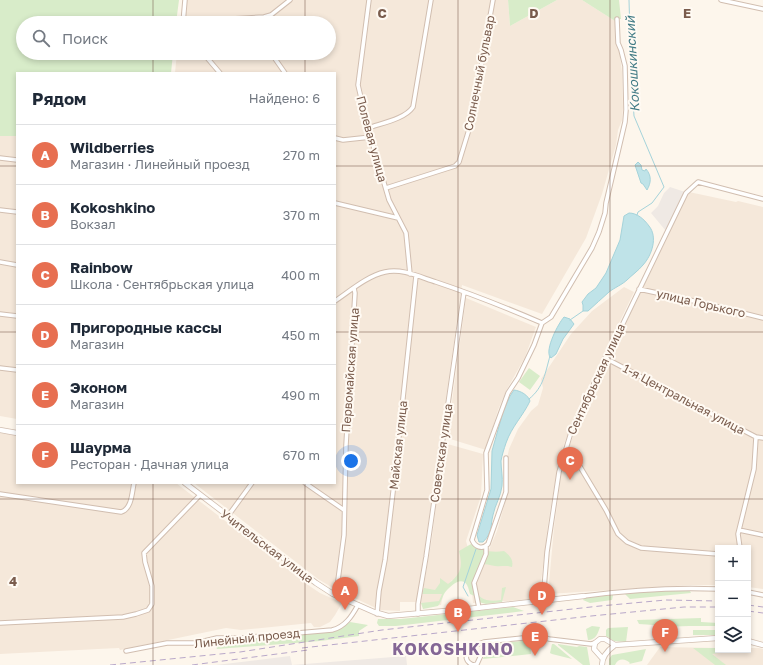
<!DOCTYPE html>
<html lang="ru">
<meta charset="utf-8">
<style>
body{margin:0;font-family:"Golos Text",sans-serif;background:#f6f6f7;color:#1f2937}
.controls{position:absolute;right:12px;bottom:12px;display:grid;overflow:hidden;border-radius:0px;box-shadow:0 2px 6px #0003}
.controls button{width:36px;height:36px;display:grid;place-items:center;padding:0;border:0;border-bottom:1px solid #e0e1e3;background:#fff;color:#1f2937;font:20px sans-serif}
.you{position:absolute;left:351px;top:461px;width:14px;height:14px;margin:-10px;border:3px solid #fff;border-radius:50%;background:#1a73e8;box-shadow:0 0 0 6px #1a73e833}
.badge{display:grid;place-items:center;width:26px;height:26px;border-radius:50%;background:#e76f51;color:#fff;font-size:13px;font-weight:700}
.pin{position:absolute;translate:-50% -33px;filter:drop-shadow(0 1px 2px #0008)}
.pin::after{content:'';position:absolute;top:21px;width:14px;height:12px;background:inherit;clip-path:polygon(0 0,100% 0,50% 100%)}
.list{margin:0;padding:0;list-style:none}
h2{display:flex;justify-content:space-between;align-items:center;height:52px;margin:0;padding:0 16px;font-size:17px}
h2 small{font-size:13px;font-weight:400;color:#747a83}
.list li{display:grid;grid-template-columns:26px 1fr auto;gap:12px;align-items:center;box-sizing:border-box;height:60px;padding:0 16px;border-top:1px solid #e0e1e3}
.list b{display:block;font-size:15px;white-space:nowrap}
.list p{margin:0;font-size:13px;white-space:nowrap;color:#747a83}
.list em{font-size:13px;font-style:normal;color:#747a83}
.icon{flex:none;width:22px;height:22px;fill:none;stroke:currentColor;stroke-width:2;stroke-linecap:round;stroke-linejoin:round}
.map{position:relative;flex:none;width:763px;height:665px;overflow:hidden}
.search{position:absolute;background:#fff;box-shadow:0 2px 6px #0003;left:16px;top:16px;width:320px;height:44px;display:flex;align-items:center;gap:10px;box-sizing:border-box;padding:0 14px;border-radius:22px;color:#747a83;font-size:15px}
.panel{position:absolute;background:#fff;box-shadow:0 2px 6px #0003;left:16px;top:72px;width:320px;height:412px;border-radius:0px}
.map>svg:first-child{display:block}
</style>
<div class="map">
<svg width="763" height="665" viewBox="0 0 763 665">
<rect width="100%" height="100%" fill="#fdf6ec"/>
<path fill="#f5e8da" d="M183 0H508L510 26 557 0H582L615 21 616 45 619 48 622 72 623 108 622 120 618 130 616 145 602 194 586 238 542 314 462 285 417 602H400V611L380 610 333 588 318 579 194 483H335V73H175L177 53H329V23H180Z
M0 136H17V419L0 416Z
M689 192 736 202 738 201 763 207V589L748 587V548H718V585H692L548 594 554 528 562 469 567 453 578 422Z
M624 287 634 292 574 417 559 458 548 524 539 599 473 603 471 581 452 580 444 590 441 605 422 606 421 602 432 538 444 443 483 454 481 496 466 541 468 548 488 552 497 531 505 503 508 483 506 463 509 449 518 429 531 411 538 405 543 388 541 379 571 334 592 311Z
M466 298 536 327 525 357 506 391 498 410 486 450 447 438Z
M0 433 17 435V483H176L311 587 320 593 342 603 335 615 330 622 320 627H314L311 623 241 630 226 628 120 650 119 648 98 649 0 654Z
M660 647 718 648V650H748V648H759L763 649V665H647Z"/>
<path fill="#efe9e4" d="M670 187 685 192 666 231 651 213 658 206 664 193Z
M290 656 292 665H216Z
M406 656 407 665H292Z"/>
<path fill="#d8ecc9" d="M0 0H179L176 23H23V53H173L171 73H17V136H0Z
M508 0H557L510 26Z
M582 0H619L621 19H617L615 21Z
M529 368 540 376 530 390 519 382Z
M471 544C481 551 492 553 504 551 509 555 514 559 512 567 506 565 501 567 495 566 489 565 487 563 481 565 480 571 476 578 476 584 475 600 488 602 501 600L502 588 506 587 502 602 486 604 479 602V598L470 594C469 592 469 588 467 585 461 575 448 588 444 594 442 598 441 602 438 606L423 609 421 603 439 601 442 594H422L424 588 435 590 440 583V578L448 584C461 574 463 567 459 551Z
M666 590 690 591 691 593 630 599 625 594Z
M613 595 612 600 590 603 583 600 584 598Z
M513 607 524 611 396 626H379L377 623 378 619H401Z
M701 618V622L718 623V626H689L663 627 654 625 639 624 637 620Z
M350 622 368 625 359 631V636L320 641 217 649 214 642 222 640H242L332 632 338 630Z
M592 626 600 627C598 633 596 640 588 640L586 629Z
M628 627 626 642 614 641 606 636V630L608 628Z
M693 630H718V635H693Z
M530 640 531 654 483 659 488 646 493 644Z
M552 644H554L572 659 552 654 550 653Z
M558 644 577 647 579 646 587 647 590 665H583L558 645Z
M693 648H718V650H721L718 653 712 654 726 665H715Z
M646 649 642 661 629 664 630 663C625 658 618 658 615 665H609V659L612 655Z"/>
<path fill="#bfe3e8" stroke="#a5d3da" d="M638 162 641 165 642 170 645 171 646 169C652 176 651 183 647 190L643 184 641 183 635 165Z
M629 213C637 213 644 219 649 226 658 237 652 255 643 265 638 271 632 275 627 280 623 284 614 288 609 292 602 298 595 305 588 311H583V305L582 302 588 294 596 288 606 273 620 240 624 216Z
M564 317 570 319 574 324 563 339 556 354 551 358 550 357C545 349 558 324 564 317Z
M514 390C521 391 528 395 530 401 523 416 512 426 506 443 504 449 502 455 501 461 501 469 503 477 502 486 501 496 495 505 493 515 490 527 493 532 483 542H479L477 535 491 489 492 451 503 412 510 396Z"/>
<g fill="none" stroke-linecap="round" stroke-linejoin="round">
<path stroke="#a5d3da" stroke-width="1" d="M629 0 631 70 634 116 664 187 652 203 638 212 637 215
M570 320 583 311
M529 399C544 387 545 373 550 356
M468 596 463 587 476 549"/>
<defs>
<path id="minor" d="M369 0 358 85 368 128 389 200 406 233 410 274
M721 0 763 9
M182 22 264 17 271 15 290 0
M183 23 185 0
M269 23 271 15
M203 53 220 73
M271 53 285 73
M368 128C382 123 405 119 413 107L431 0
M335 138 343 140 371 137
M0 158 17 160
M386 188 455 166 459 162 471 123 493 0
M335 203 398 218
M0 210 17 212
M0 262 17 265
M639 289 703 303 763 318
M335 301C350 291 367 276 385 272 402 268 420 277 436 282 472 294 507 308 542 323
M0 314 17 316
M542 323 551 317 592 248 599 232 605 213 606 203 625 122 626 110 625 66 621 50 618 43 617 19
M605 358 756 437 763 438
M0 368 17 370
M506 458V492L488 544C482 550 475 547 472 540L487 490 486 453 508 393 518 378 534 345 542 323
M562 460 579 465 606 510 618 534 627 542 641 548 718 554
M305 483 344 510
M0 494 121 512C132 509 132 492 134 483
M228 516 252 483
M739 530 763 535
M740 548 738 534 754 469 756 437
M748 592 763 595
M336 595 344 535 346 445 355 293 354 288
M584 596C629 590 673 587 718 589
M543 601 547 552 559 472 572 429 686 193 698 182 763 199
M479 608 474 583 486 554V546
M377 614 379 591 385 560 393 492 416 276
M418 614V604L426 557 464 292
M0 623 123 617 136 614 148 610 152 604V586L145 562 144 553 200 495
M468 648C466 656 464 661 473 665L477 664 487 642
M455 650 468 648 484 642 532 637H543L549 639 591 644 595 643
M126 651 167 643H196L217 638H241L332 630C345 627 352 616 358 605"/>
<path id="tertiary" d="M0 430 17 433
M185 483 316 583 333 594 374 612 388 616 468 609 584 596
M748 641 763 645
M602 658 594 649 595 643 600 639H605L615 645 718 638
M602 665C602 656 608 650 615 645"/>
</defs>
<use href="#minor" stroke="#d1beb0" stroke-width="5.5"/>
<use href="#tertiary" stroke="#d1beb0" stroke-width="6"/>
<use href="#minor" stroke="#fff" stroke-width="3.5"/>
<use href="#tertiary" stroke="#fff" stroke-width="4.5"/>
<path stroke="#b9a8c9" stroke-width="1" stroke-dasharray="6 4" stroke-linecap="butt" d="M748 605 763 607
M748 611 763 613
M302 648 591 616 684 607H718
M110 665 240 652 382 630 600 606 666 600 718 601
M192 665 308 650"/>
</g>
<path fill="none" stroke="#7a5c4d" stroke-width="1" stroke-opacity="0.55" d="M153 0V23M305 0V23M458 0V665M610 0V665M153 53V73M305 53V73M0 166H17M335 166H763M0 332H17M335 332H763M153 483V665M305 483V665M0 499H763"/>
<g text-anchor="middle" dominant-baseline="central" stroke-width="4" stroke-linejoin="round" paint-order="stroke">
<g font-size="12" fill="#7a5c4d" stroke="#fffaf3">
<text transform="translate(479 73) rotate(-79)">Солнечный бульвар</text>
<text transform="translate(372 139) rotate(75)">Полевая улица</text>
<text transform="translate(701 303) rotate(13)">улица Горького</text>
<text transform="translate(350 370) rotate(-86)">Первомайская улица</text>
<text transform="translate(596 379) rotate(-65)">Сентябрьская улица</text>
<text transform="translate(684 399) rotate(28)">1-я Центральная улица</text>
<text transform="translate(398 445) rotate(-84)">Майская улица</text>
<text transform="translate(441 453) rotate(-82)">Советская улица</text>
<text transform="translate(267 546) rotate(37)">Учительская улица</text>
<text transform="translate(247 638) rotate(-6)">Линейный проезд</text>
</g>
<g font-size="13" font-style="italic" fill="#437c86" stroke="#fffaf3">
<text transform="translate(632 64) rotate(-93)">Кокошкинский</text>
</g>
<g font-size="16" font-weight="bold" letter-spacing="1" fill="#846695" stroke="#fffaf3">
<text x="453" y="649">KOKOSHKINO</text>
</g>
</g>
<g font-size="13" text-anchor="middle" font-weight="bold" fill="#7a5c4d" stroke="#fffaf3" stroke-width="4" stroke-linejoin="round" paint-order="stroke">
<text x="382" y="18">C</text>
<text x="534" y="18">D</text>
<text x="687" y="18">E</text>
<text x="13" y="586">4</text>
</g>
</svg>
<div class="controls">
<button>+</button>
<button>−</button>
<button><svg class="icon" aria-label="layers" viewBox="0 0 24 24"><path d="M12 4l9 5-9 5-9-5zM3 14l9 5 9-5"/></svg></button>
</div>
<div class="you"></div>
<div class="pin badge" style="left:345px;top:610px">A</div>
<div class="pin badge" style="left:458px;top:632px">B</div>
<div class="pin badge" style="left:570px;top:480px">C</div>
<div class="pin badge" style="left:542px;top:615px">D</div>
<div class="pin badge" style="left:535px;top:656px">E</div>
<div class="pin badge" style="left:665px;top:652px">F</div>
<div class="search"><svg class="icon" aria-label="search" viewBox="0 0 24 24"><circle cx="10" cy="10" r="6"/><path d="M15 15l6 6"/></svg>Поиск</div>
<section class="panel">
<h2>Рядом<small>Найдено: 6</small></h2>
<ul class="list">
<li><span class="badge">A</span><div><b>Wildberries</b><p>Магазин · Линейный проезд</p></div><em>270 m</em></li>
<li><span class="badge">B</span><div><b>Kokoshkino</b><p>Вокзал</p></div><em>370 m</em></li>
<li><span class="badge">C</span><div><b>Rainbow</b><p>Школа · Сентябрьская улица</p></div><em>400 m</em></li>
<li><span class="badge">D</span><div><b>Пригородные кассы</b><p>Магазин</p></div><em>450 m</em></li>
<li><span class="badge">E</span><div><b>Эконом</b><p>Магазин</p></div><em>490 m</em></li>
<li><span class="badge">F</span><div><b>Шаурма</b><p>Ресторан · Дачная улица</p></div><em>670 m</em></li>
</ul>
</section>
</div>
